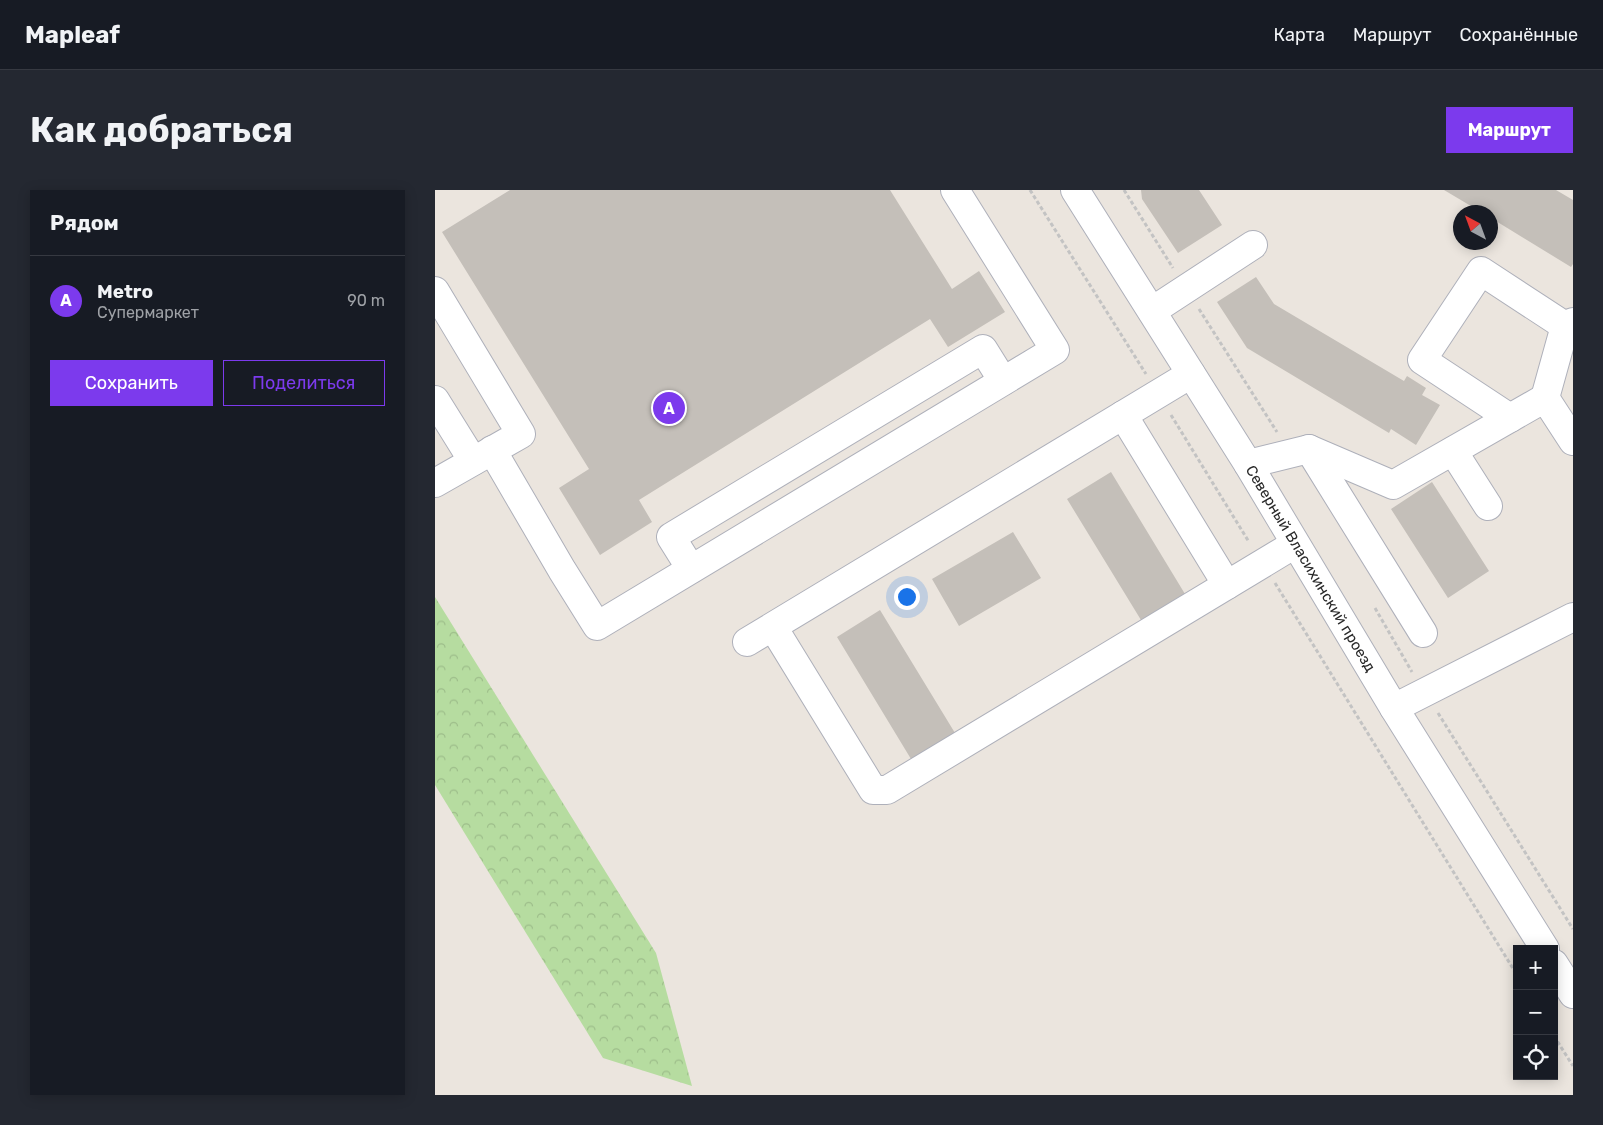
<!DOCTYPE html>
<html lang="ru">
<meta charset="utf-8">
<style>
body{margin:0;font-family:Rubik,sans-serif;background:#242831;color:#f1f3f6}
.controls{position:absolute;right:15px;bottom:15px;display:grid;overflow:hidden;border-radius:0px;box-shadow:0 2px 12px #0003}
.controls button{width:45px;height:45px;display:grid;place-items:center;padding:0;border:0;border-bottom:1px solid #363941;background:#171b24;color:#f1f3f6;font:25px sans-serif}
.compass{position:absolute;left:1018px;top:15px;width:45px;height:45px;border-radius:50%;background:#171b24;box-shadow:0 2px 12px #0003;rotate:319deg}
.you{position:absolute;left:471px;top:406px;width:18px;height:18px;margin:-12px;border:4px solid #fff;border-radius:50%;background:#1a73e8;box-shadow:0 0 0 8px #1a73e833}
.badge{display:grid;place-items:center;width:32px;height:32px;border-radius:50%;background:#7c3aed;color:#fff;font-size:16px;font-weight:700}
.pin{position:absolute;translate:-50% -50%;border:2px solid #fff;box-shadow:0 1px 5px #0006}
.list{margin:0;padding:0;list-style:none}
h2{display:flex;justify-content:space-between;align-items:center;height:65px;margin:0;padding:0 20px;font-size:21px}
h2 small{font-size:16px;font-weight:400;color:#9ea1a6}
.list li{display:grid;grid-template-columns:32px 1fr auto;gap:15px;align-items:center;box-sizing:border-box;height:90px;padding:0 20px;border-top:1px solid #363941}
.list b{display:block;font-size:19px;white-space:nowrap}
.list p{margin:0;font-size:16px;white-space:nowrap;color:#9ea1a6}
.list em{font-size:16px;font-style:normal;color:#9ea1a6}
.actions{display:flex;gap:10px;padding:15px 20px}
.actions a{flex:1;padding:11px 0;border:1px solid #7c3aed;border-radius:0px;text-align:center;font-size:18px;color:#7c3aed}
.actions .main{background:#7c3aed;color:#fff}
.icon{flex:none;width:28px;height:28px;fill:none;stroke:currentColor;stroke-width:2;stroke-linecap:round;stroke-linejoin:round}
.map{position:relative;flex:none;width:1138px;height:905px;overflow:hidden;border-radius:0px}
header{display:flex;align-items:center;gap:30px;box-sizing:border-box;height:70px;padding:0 25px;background:#171b24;border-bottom:1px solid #363941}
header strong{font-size:24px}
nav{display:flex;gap:28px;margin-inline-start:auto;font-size:18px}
.intro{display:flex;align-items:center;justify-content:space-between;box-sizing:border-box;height:120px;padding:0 30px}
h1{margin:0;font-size:35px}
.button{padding:12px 22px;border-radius:0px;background:#7c3aed;color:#fff;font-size:18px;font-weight:700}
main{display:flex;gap:30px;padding:0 30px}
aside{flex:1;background:#171b24;border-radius:0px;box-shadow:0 2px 12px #0003}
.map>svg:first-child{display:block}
</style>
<header>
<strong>Mapleaf</strong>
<nav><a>Карта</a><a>Маршрут</a><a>Сохранённые</a></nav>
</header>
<div class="intro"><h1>Как добраться</h1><a class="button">Маршрут</a></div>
<main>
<aside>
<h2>Рядом<small></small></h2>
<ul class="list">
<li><span class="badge">A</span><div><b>Metro</b><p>Супермаркет</p></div><em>90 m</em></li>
</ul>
<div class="actions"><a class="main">Сохранить</a><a>Поделиться</a></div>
</aside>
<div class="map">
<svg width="1138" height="905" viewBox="0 0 1138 905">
<defs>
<pattern id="forest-crowns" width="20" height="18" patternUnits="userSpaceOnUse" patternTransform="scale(1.25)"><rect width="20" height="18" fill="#b6dca0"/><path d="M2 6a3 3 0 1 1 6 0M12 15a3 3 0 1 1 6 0" fill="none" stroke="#9dbd8a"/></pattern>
</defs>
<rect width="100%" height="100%" fill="#ebe5de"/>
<path fill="url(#forest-crowns)" d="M0 407 221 763 257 896 168 868 0 595Z"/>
<path fill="#c4bfb9" d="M75 0H455L517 99 544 81 570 122 513 157 495 129 204 310 217 332 165 365 124 298 154 279 7 42Z
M706 0H764L787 35 743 63 707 9Z
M1009 0H1121L1138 10V74L1136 77 1056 28V22H1046Z
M821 87 839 114 969 191 972 186 991 198 987 205 1005 215 981 255 956 239 954 243 812 158 782 112Z
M676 282 750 404 706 430 632 309Z
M997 292 1054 381 1013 408 956 319Z
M578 342 606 388 524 436 497 389Z
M445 420 520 543 476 569 402 447Z"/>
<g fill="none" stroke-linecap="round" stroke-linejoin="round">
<defs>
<g id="minor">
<path id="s1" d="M640 0 813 274 959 518 1110 759"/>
<path d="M0 101 86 244 0 293"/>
<path d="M717 121 818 55"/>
<path d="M1110 208 1130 136 1138 132"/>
<path d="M0 210 38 271"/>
<path d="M688 225 792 395"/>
<path d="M1075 228 987 170 1046 81 1130 136"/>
<path d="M874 259 958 295 1110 208 1138 251"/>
<path d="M57 260 127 380 162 436 620 160 520 0"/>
<path d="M1018 261 1053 316"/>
<path d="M813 274 874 259 988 443"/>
<path d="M256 379 236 347 548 159 568 191"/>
<path d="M338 437 438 600H452L860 354"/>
<path d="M312 452 756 184"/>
<path d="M959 518 1138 427"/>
<path d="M1119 774 1138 804"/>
</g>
</defs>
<use href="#minor" stroke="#aeb0ba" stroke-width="30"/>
<path stroke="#c3c3c3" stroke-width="3" stroke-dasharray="4 2.5" stroke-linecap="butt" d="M595 0 711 184
M689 0 738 78
M764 119 842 242
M736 225 814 352
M840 393 1082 785
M940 418 977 482
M1003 523 1138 739
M1119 846 1138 876"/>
<use href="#minor" stroke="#fff" stroke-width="28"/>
</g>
<g text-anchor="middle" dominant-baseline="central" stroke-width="4" stroke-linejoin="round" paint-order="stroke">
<g font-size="15" fill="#2a2a2a" stroke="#fff">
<text stroke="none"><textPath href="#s1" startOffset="446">Северный Власихинский проезд</textPath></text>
</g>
</g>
</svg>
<div class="controls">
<button>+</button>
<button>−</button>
<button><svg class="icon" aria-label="locate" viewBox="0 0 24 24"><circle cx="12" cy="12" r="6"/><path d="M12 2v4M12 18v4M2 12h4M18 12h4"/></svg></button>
</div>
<svg class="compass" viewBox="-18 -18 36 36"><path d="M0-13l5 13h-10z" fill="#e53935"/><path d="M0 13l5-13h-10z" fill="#9ea1a6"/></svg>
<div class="you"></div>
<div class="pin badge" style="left:234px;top:218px">A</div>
</div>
</main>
